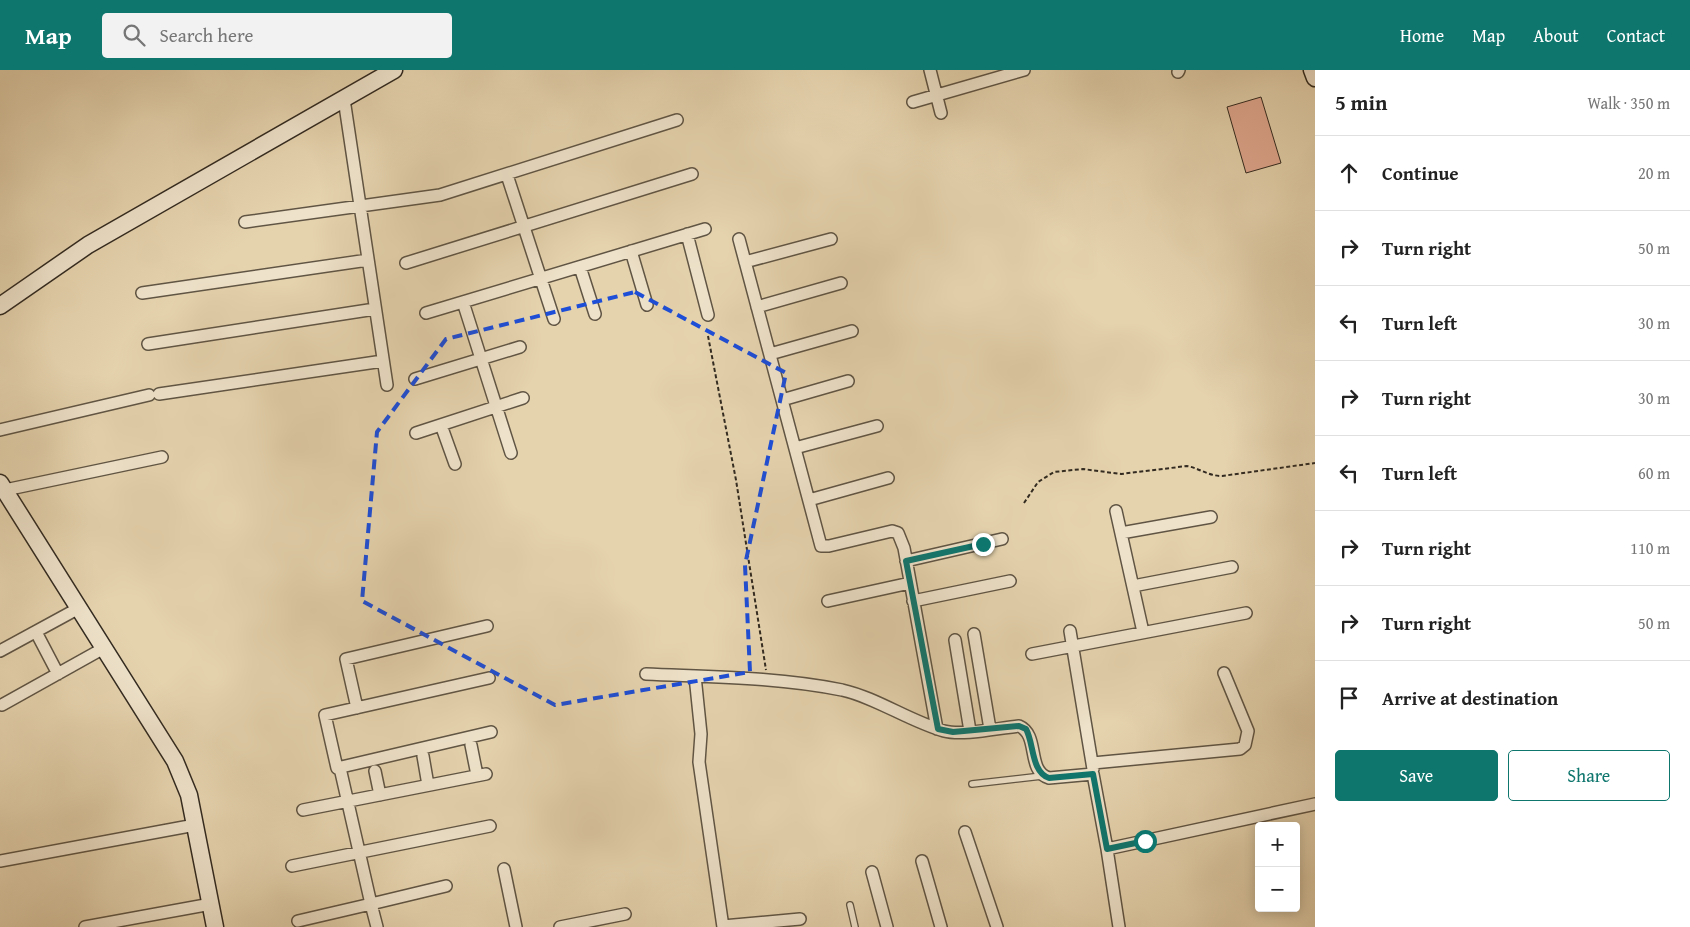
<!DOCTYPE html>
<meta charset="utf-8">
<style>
body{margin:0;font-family:"Gentium Book Plus",serif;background:#f2f2f2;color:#222}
.controls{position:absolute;right:15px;bottom:15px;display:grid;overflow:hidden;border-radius:5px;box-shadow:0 2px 12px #0003}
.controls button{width:45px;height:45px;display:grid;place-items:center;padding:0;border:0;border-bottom:1px solid #e0e0e0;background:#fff;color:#222;font:25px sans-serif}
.stop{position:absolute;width:15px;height:15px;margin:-11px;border:4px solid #0f766e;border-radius:50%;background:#fff}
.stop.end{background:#0f766e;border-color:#fff;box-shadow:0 1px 5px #0008}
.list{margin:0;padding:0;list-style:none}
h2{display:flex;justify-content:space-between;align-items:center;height:65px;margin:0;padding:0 20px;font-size:21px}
h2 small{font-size:16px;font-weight:400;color:#767676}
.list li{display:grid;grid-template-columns:32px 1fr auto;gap:15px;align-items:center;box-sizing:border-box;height:75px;padding:0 20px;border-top:1px solid #e0e0e0}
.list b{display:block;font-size:19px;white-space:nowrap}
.list em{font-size:16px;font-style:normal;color:#767676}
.actions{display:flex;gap:10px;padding:15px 20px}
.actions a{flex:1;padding:11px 0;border:1px solid #0f766e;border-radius:5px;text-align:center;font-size:18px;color:#0f766e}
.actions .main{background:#0f766e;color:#fff}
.icon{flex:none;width:28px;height:28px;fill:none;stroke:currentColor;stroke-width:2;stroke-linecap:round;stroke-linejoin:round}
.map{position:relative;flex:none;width:1315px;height:857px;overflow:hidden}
header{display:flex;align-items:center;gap:30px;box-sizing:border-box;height:70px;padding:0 25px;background:#0f766e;color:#fff}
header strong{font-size:24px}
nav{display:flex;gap:28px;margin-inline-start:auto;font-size:18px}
.search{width:350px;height:45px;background:#f2f2f2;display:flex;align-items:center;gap:12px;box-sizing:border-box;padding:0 18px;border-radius:5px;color:#767676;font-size:19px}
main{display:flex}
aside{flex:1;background:#fff}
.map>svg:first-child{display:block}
</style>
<header>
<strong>Map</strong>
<div class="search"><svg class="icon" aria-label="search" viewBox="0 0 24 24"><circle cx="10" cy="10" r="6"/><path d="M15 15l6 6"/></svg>Search here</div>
<nav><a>Home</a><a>Map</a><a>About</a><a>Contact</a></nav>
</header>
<main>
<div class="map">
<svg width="1315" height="857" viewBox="0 0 1315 857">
<rect width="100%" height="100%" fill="#e5d3ae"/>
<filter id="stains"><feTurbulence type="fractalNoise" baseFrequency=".004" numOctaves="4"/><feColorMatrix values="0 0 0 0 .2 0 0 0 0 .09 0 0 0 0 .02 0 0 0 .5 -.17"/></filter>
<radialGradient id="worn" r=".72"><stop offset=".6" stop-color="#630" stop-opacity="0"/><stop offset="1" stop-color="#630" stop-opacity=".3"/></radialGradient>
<path fill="#e1a991" stroke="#332b21" d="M1261 27 1281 93 1246 103 1227 37Z"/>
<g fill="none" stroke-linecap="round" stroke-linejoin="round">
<defs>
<path id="lane" d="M972 714 1042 706
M850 835 855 857"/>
<path id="street" d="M930 0 941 43
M1178 2 1179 0
M344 29 387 315
M913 32 1024 0
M507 105 554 249
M245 152 440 125 677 50
M687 164 708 245
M739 169 821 476H829L892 461 898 463 904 478 937 659
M631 181 647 235
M745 192 831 169
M406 193 692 104
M580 197 595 244
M142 223 368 190
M463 232 511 383
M757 237 841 213
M426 243 705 159
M148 274 375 239
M770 284 852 261
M415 309 520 277
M159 324 383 291
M782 330 848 311
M441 355 455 394
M0 360 149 325
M416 363 523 328
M795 378 877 356
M5 420 162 387
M809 430 888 408
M1116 441 1143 562
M1121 463 1211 447
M906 491 1002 469
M1133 516 1232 497
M828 531 910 513
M913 531 1010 511
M1070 561 1093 699
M36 562 58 604
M974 564 990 659
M955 570 970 661
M0 581 79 538
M1032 584 1246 543
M646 604C711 607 777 607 842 620 877 628 909 651 944 661 963 666 998 658 1019 656 1040 665 1026 701 1049 708L1093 704 1107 779
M695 606 701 664 699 692 723 857
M489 608 325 645 337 698 491 662
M2 635 104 578
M357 638 346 589 487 556
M471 675 477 705
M423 686 428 715
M1093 693 1240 679 1245 675 1248 661 1224 603
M340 698 371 834 446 816
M375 701 380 725
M303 740 486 704
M965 762 997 857
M0 791 195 755
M922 791 941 857
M292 796 490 756
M504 799 516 857
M872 802 887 857
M298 851 371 834 377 857
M723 856 800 849
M85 857 211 834
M560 857 625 844
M1119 857 1107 779 1315 734"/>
<path id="secondary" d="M1312 0 1315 8
M0 236 88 175 394 0
M0 413 175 691 189 725 215 857"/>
</defs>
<use href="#lane" stroke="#605544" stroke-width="8"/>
<use href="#street" stroke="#605544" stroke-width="14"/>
<use href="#secondary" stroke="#332b21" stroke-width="19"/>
<path stroke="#332b21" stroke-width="2" stroke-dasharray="4 2.5" stroke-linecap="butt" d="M708 266 736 410 766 600
M1024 433 1038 412 1054 402 1083 399 1121 404 1187 396C1199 398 1208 406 1222 406L1315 393"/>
<use href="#lane" stroke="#eee2ca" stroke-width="5.5"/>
<use href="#street" stroke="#eee2ca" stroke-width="11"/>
<use href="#secondary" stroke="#eee2ca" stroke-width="16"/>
</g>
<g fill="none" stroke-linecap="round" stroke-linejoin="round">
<path stroke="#0f766e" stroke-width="6" d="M983 474 906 491 938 659 953 662 1019 656 1026 659C1034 673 1031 702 1049 708L1093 704 1107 779 1145 771"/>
</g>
<path fill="none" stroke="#1d4ed8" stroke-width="4" stroke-dasharray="10 6" stroke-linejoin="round" d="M635 222 786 303 745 495 750 602 555 635 362 531 377 362 446 269Z"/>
<rect width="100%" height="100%" filter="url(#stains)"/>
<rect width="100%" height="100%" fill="url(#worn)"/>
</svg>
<div class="controls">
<button>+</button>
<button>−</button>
</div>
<div class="stop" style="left:1145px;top:771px"></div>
<div class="stop end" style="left:983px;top:474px"></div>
</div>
<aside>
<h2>5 min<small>Walk · 350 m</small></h2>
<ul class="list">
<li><svg class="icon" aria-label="ahead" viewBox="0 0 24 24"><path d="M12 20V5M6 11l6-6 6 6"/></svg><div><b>Continue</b></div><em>20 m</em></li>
<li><svg class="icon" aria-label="right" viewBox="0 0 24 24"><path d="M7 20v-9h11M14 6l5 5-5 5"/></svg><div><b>Turn right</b></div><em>50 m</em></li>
<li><svg class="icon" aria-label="left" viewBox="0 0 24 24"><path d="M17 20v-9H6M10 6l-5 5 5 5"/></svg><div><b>Turn left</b></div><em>30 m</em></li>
<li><svg class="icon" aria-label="right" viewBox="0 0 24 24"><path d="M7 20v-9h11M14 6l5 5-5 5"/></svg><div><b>Turn right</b></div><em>30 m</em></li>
<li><svg class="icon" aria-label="left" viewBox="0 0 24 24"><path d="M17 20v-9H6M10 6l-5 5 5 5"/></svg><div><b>Turn left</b></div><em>60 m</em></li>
<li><svg class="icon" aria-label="right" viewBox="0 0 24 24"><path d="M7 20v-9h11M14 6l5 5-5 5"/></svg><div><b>Turn right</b></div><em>110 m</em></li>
<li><svg class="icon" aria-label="right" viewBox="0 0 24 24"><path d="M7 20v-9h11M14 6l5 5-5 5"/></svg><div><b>Turn right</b></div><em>50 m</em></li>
<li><svg class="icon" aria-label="arrive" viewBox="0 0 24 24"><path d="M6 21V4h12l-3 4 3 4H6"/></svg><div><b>Arrive at destination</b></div></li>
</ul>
<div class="actions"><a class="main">Save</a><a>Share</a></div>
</aside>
</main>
